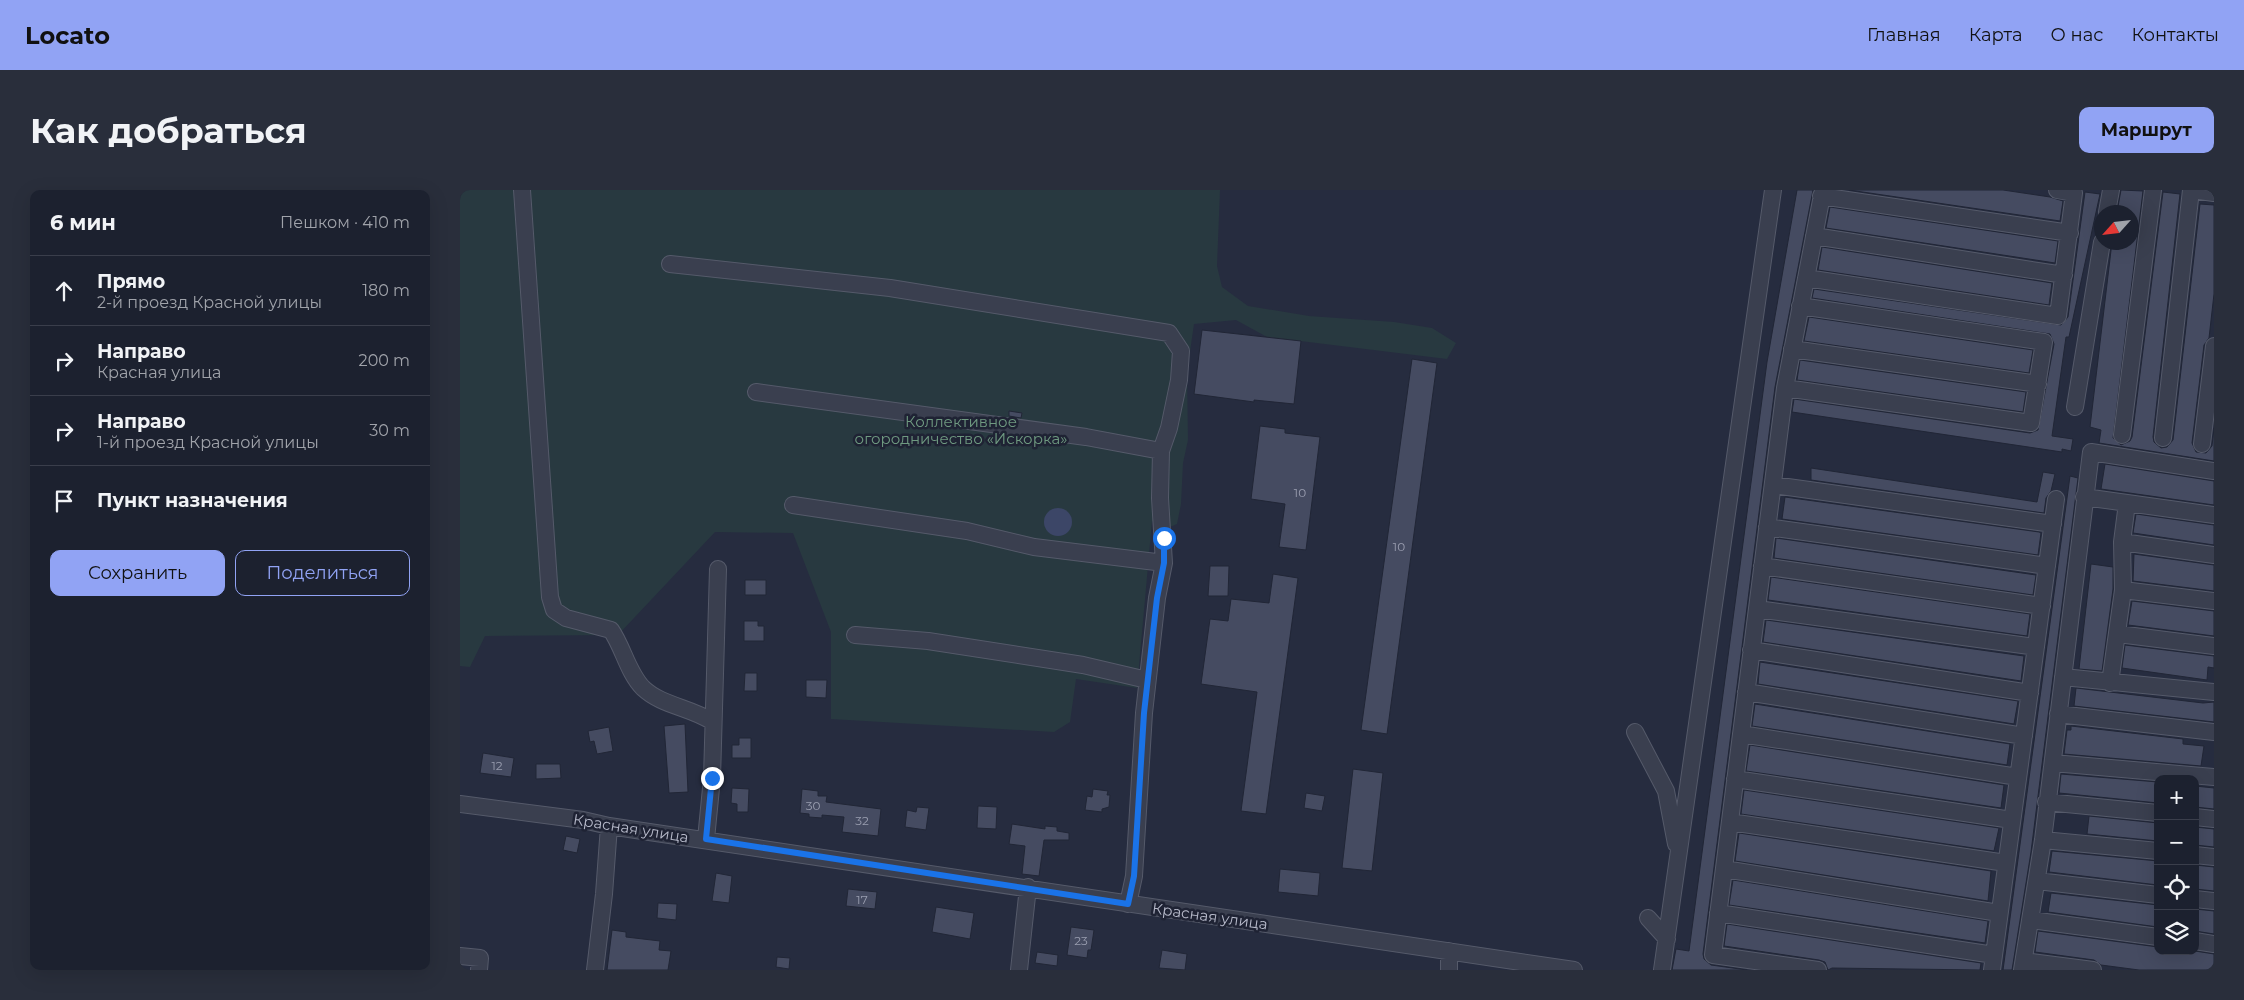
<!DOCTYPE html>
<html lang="ru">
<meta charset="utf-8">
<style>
body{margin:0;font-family:Montserrat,sans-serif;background:#292e3b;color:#f1f3f6}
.controls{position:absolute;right:15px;bottom:15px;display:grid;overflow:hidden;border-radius:10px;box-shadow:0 5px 20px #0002}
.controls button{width:45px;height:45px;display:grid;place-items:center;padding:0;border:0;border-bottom:1px solid #3a3e4b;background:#1c212f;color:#f1f3f6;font:25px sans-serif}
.compass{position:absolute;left:1634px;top:15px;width:45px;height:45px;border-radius:50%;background:#1c212f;box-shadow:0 5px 20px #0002;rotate:243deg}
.stop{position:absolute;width:15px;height:15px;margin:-11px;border:4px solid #1a73e8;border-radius:50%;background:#fff}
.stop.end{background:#1a73e8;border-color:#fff;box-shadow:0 1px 5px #0008}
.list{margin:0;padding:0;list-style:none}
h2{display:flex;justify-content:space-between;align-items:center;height:65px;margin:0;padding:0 20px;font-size:21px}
h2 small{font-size:16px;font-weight:400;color:#a0a3aa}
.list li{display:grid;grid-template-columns:32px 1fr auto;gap:15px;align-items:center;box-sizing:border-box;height:70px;padding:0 20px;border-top:1px solid #3a3e4b}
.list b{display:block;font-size:19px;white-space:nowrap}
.list p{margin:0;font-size:16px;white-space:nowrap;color:#a0a3aa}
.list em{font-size:16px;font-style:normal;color:#a0a3aa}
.actions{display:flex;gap:10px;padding:15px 20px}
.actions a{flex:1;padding:11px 0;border:1px solid #91a3f4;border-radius:10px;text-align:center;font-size:18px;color:#91a3f4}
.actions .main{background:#91a3f4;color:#111}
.icon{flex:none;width:28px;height:28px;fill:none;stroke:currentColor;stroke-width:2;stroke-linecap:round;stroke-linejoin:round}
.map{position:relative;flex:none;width:1754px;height:780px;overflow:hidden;border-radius:10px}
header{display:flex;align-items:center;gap:30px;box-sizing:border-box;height:70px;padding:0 25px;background:#91a3f4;color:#111}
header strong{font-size:24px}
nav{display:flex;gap:28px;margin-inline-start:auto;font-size:18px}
.intro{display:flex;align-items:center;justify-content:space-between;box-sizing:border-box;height:120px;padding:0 30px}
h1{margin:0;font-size:35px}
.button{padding:12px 22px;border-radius:10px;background:#91a3f4;color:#111;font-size:18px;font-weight:700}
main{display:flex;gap:30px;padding:0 30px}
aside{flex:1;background:#1c212f;border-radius:10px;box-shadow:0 5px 20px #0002}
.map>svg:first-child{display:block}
</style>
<header>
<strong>Locato</strong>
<nav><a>Главная</a><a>Карта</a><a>О нас</a><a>Контакты</a></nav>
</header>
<div class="intro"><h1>Как добраться</h1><a class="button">Маршрут</a></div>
<main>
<aside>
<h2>6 мин<small>Пешком · 410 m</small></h2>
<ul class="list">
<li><svg class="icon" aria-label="ahead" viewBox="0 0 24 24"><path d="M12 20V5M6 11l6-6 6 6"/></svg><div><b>Прямо</b><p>2-й проезд Красной улицы</p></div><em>180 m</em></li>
<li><svg class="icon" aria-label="right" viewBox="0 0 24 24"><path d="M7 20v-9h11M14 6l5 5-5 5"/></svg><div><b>Направо</b><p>Красная улица</p></div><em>200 m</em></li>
<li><svg class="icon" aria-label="right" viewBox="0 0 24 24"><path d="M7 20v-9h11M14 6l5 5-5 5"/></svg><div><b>Направо</b><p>1-й проезд Красной улицы</p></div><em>30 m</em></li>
<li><svg class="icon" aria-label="arrive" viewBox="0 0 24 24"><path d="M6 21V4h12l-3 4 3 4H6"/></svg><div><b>Пункт назначения</b></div></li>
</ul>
<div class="actions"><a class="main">Сохранить</a><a>Поделиться</a></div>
</aside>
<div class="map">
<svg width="1754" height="780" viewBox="0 0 1754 780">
<rect width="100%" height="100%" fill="#262c3f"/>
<path fill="#283940" d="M0 0H760L757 76 762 97 788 116 849 126 934 132 972 138 996 153 987 169 807 147 776 130 734 134 727 182 728 250 723 273 721 314 717 334C707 339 700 337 692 331L677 498 616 489 610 532 594 542 371 529V442L333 343 255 342 158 445 25 446 10 477 0 476Z"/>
<path fill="#3c4667" d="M584 332a14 14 0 1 1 28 0a14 14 0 1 1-28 0Z"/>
<path fill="#454b61" stroke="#212636" d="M1337 0H1353L1315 197 1243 764 1244 769 1251 775 1287 780H1212L1216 759 1229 761 1307 172Z
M1389 0H1543L1590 7 1603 11 1600 31Z
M1661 0 1683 1 1653 248 1661 255 1670 251 1672 247 1703 2 1720 4 1693 247 1694 252 1701 258 1707 257 1713 250 1740 14 1754 15V104L1749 148 1744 155 1732 253 1736 262 1746 263 1752 256 1754 238V271L1639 253 1641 240 1630 237 1652 52H1672V22H1657Z
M1625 2 1640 4 1609 147H1606L1592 246 1613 249 1611 261 1602 259V262L1332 222 1334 209 1570 243 1578 240 1594 154 1590 144 1352 108 1354 99 1601 135 1608 127Z
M1370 17 1598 51 1595 73 1366 38Z
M1362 57 1592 93 1589 115 1358 80Z
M1349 127 1573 160 1569 183 1344 151Z
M742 140 841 151 834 214 794 210V212L734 204Z
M952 169 977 173 927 544 901 540Z
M1340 170 1566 202 1563 222 1337 190Z
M549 221 562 223 561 228 549 226Z
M800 236 825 239V243L860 247 846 360 819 357 825 314 791 309Z
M1645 274 1754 291V315L1641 299Z
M1351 278 1577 312 1583 282 1595 284 1591 301 1586 308 1584 323 1351 290Z
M1610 286 1618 288 1571 662 1552 780H1543Z
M1325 307 1579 342 1581 343 1578 365 1322 329Z
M1676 324 1754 335V355L1673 343Z
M1316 348 1576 385 1573 405 1314 368Z
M1674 364 1754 375V401L1673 391Z
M1631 374 1653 377V399L1642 481 1619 479Z
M750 376H769L768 406H748Z
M813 384 838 388 806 624 781 621 797 502 741 494 750 429 768 431 771 409 809 413Z
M1311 387 1570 424 1567 446 1308 410Z
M285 390H306V405H285Z
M1672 411 1754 421V446L1668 435Z
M1306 430 1564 466 1561 491 1303 452Z
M284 431H298V436H304V451H284Z
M1665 455 1754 466V478L1748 477 1747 490 1662 478Z
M1300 472 1558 511 1554 534 1298 494Z
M285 483H297V501H284Z
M346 490H367L366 508 346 507Z
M1616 498 1743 513 1754 512V532L1614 516Z
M1295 514 1550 554 1547 575 1292 536Z
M225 534 228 602 209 603 204 536Z
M1611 536 1723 549V554L1744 556 1741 576 1604 564 1607 540H1611Z
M149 537 153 561 137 564 134 551 130 552 128 541Z
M279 548H291V568H272V555H279Z
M1290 555 1544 595 1541 618 1286 581Z
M23 563 54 568 51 587 20 583Z
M76 574H100L101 588 76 589Z
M893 579 923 583 912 681 882 678Z
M1601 584 1698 592V613L1599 603Z
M1735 596 1754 598V619L1735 617Z
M272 598 289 599 288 622H277V614L271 613Z
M342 599 358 601V606H367L366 612 421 619 418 646 382 642 384 627 362 625V628L349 627V624L340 623Z
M633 599 648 601 647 605H650L649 617 642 619V622L625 620 627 606 632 607Z
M1284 600 1539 638 1534 661 1281 624Z
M846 603 865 606 862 621 844 618Z
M518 616 537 617 536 639 517 638Z
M457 617 469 618 466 640 445 637 447 620 456 622Z
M1629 626 1698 633V651L1627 644Z
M552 634 585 639V636L597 637V641L609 643V650H584L579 686 562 684 565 656 549 654Z
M1735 637 1754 639V657L1735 655Z
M1279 643 1531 681 1528 711 1275 671Z
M106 646 120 649 117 663 103 660Z
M1592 661 1698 671V695L1589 682Z
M1735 675 1754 677V701L1735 699Z
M820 679 860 683 858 706 818 702Z
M256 683 272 686 269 713 252 711Z
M1273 690 1528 731 1525 753 1269 715Z
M388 699 417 702 415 719 386 716Z
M1591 703 1698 715V737L1588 722Z
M198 713 217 714 216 730 197 728Z
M476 717 514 723 510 749 472 742Z
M1735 719 1754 721V744L1735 741Z
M1267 734 1521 773 1520 780 1372 778 1368 780 1365 772 1359 770 1264 756Z
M611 737 634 740 631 760H628L627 768 607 765Z
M152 740 166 742V747L200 751 199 760 211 761 208 780H147Z
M1578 741 1698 757V761H1735L1754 764V780H1679L1641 775 1634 770 1575 762Z
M702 760 727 764 725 780 699 778Z
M577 762 598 765 597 776 575 773Z
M317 767 330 768 329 779 316 777Z"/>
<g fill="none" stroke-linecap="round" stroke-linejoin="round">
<defs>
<path id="minor" d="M62 0 90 407 94 420 106 428 151 440C163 457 168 483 183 498 202 516 230 517 253 532
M1732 0 1754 3
M1361 6 1610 43
M1647 22 1651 0
M1354 46 1604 85
M210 74 430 98 709 143 721 161 719 190 709 238 701 261 700 308 704 373 697 408 684 523 674 686 668 714
M1346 88 1598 126 1614 3 1597 0
M1332 159 1578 194
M1325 198 1571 233 1584 152 1340 116
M296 202 626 247 701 261
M1615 217 1642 52
M1662 245 1693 0
M1703 248 1731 0
M1742 254 1754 156
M1313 295 1593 334
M1624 307 1754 325
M333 315 507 341 574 357 704 373
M1307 337 1587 376
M1662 352 1754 365
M1302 376 1582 416
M1663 400 1754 411
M1297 419 1576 457
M1658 444 1754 456
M395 445 468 451 623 475 687 490
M1291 460 1570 503
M1603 487 1754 502
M1650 493 1663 400 1662 352 1667 313
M1286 502 1564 546
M1598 524 1754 542
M1175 542 1206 601 1216 654
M1281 544 1558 587
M1593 573 1754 587
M1275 589 1552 630
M1586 612 1698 623
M0 614 123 630 149 636 1114 780
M1735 627 1754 629
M1270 632 1546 673
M246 649 252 588 258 379
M1583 650 1698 661
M1735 665 1754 667
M1264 679 1539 723
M1577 691 1698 705
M1735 709 1754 711
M1258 723 1534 765
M1188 728 1207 749
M1571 730 1698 747
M1735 751 1754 754
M0 766 20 768 19 780
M1564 771 1633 780
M135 780 144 704 149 636
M559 780 568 697
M989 780V761
M1202 780 1313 0
M1358 780 1253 765 1325 198 1363 0
M1532 780 1596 309
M1562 780 1583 650 1631 262 1754 281"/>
</defs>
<use href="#minor" stroke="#555a6a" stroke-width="18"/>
<use href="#minor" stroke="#3a3f4f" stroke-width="16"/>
</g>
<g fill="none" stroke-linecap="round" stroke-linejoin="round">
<path stroke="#1a73e8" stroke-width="6" d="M252 588 246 649 668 714 674 686 684 523 697 408 704 373V348"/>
</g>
<g text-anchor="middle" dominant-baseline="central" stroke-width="5" stroke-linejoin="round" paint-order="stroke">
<g font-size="12" fill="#9a9eb0">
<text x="840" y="302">10</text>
<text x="939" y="356">10</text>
<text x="37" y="575">12</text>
<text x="353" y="615">30</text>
<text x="402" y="630">32</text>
<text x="402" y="709">17</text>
<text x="621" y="750">23</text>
</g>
<g font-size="15" fill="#6f9a81" stroke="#1f2334">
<text x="501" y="231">Коллективное<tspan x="501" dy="17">огородничество «Искорка»</tspan></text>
</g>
<g font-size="15" fill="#b7baca" stroke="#1f2334">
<text transform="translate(171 638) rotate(9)">Красная улица</text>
<text transform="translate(750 726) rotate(8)">Красная улица</text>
</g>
</g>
</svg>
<div class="controls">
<button>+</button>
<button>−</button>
<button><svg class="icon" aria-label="locate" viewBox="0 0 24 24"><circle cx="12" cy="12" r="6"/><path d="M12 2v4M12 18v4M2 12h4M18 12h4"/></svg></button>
<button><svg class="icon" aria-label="layers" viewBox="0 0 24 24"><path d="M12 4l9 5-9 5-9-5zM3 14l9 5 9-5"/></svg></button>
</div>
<svg class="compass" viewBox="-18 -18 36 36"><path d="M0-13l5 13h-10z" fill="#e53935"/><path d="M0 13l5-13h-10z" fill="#a0a3aa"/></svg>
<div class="stop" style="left:704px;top:348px"></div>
<div class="stop end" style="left:252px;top:588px"></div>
</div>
</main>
